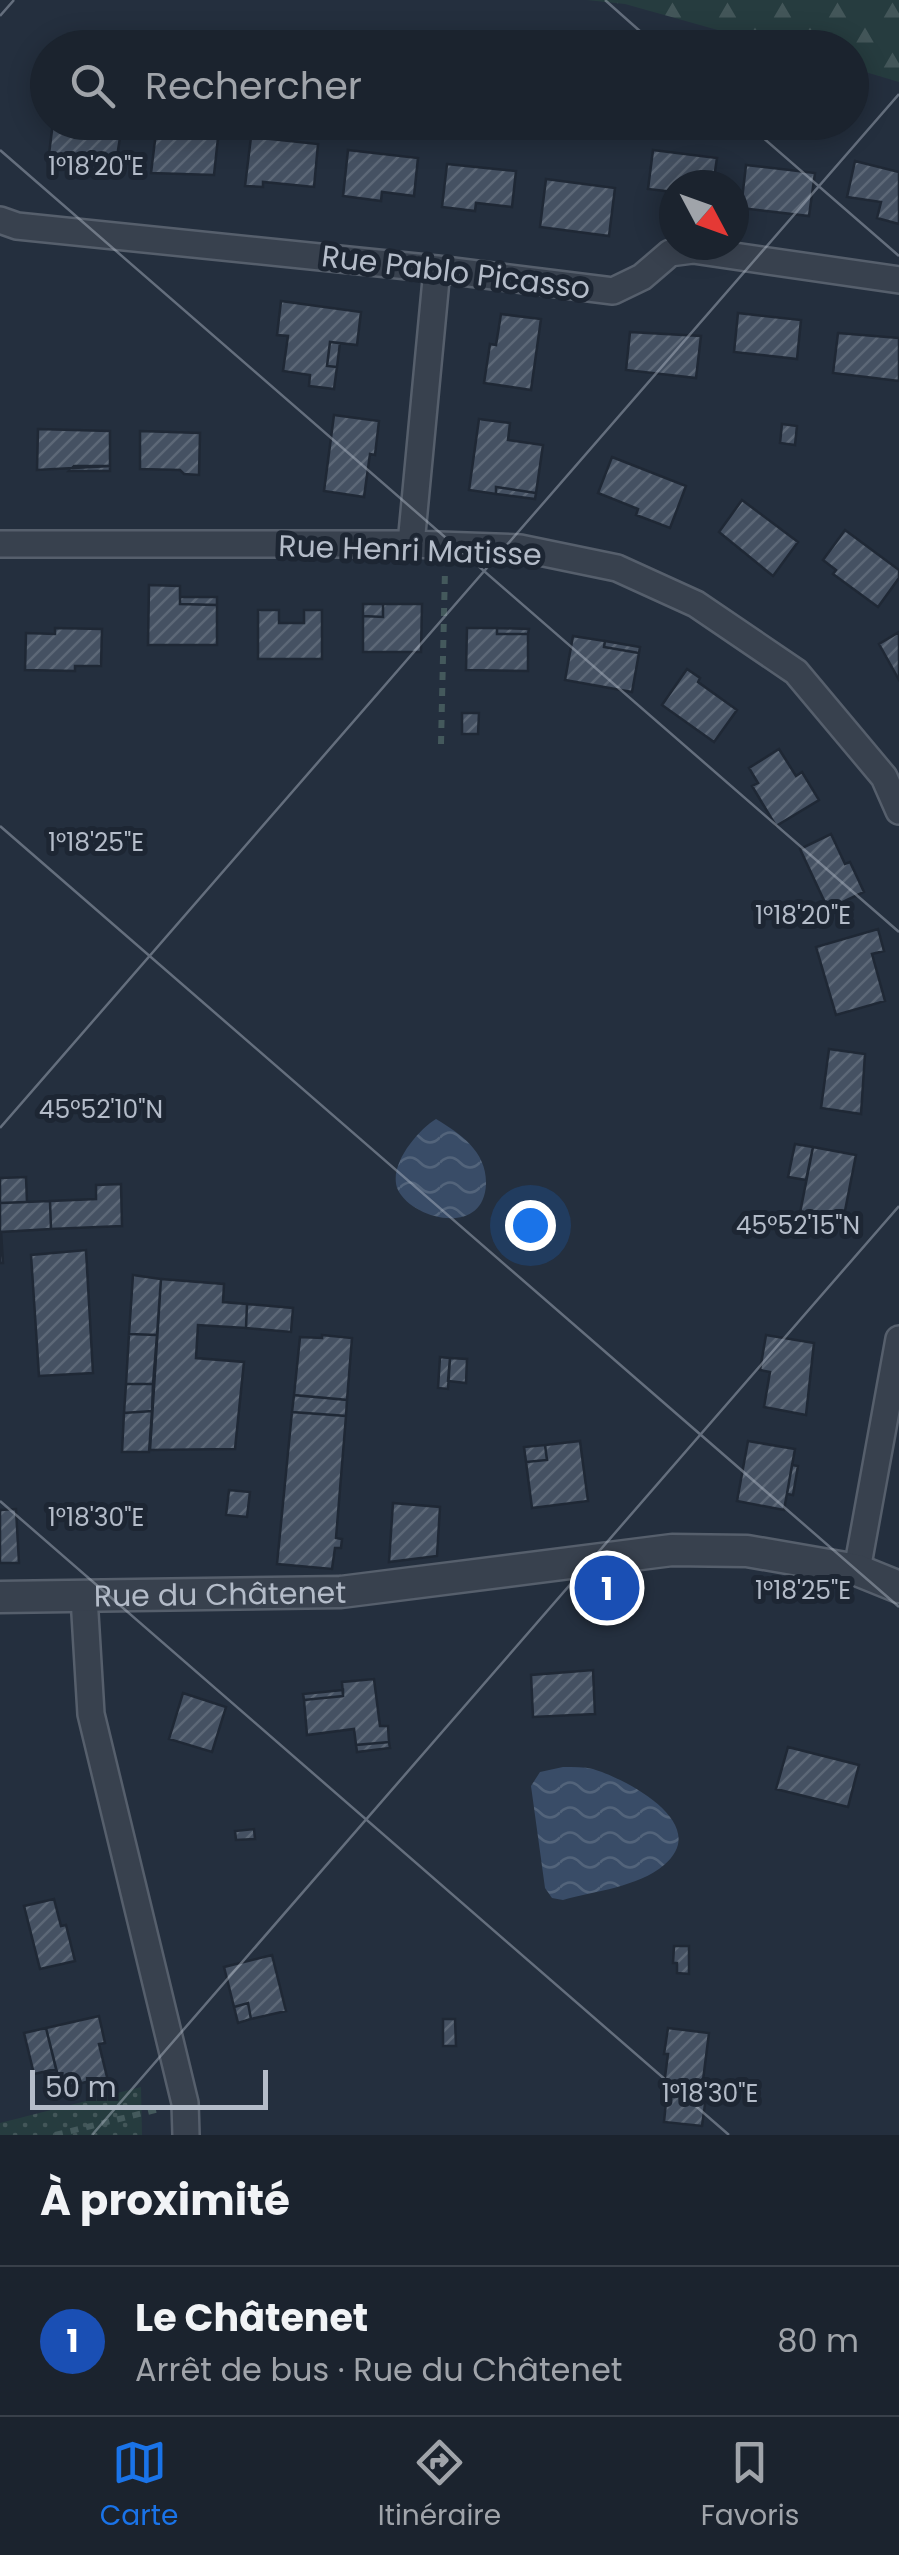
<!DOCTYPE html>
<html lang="fr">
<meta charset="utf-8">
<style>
body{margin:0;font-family:Poppins,sans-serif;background:#282f3a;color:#f1f3f6}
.compass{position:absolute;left:659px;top:170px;width:90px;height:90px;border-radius:50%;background:#1b232e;box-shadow:0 5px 25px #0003;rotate:131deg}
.scale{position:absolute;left:30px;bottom:25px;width:238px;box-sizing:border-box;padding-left:10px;border:5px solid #b4bcc9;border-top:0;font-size:28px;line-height:35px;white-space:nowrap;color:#b4bcc9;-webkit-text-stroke:8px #1d2633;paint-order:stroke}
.you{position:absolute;left:530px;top:1225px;width:35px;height:35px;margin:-25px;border:8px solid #fff;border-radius:50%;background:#1a73e8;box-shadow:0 0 0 15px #1a73e833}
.badge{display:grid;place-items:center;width:65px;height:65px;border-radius:50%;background:#1a73e8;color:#fff;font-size:32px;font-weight:700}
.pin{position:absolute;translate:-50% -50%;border:5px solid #fff;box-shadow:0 2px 10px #0006}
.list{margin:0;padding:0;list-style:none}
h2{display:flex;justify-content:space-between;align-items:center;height:130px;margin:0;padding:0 40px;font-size:42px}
h2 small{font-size:32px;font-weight:400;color:#a0a4aa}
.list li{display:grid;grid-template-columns:65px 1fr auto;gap:30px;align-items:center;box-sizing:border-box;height:150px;padding:0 40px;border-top:2px solid #39404a}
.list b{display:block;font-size:38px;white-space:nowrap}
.list p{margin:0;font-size:32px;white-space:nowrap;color:#a0a4aa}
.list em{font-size:32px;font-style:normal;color:#a0a4aa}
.icon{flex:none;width:55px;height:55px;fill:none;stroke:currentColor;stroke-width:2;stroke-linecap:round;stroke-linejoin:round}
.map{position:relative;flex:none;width:899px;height:2135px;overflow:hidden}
.search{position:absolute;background:#1b232e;box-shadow:0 5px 25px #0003;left:30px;right:30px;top:30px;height:110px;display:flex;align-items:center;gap:25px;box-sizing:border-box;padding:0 35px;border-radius:55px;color:#a0a4aa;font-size:38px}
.sheet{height:280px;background:#1b232e}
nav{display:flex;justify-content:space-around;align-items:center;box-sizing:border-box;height:140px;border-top:2px solid #39404a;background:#1b232e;font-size:28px;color:#a0a4aa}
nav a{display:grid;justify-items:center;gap:5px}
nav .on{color:#1a73e8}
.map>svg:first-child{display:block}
</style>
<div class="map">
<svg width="899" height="2135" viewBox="0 0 899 2135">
<defs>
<pattern id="forest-firs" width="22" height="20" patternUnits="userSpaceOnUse" patternTransform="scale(2.5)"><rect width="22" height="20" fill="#263c3f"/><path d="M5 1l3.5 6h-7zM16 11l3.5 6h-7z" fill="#435659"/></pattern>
<pattern id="park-dots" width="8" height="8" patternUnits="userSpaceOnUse" patternTransform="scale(2.5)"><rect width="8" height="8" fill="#263c3f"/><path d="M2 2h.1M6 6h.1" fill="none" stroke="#435659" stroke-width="1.8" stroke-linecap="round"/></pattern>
<pattern id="water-waves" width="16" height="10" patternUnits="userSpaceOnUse" patternTransform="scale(2.5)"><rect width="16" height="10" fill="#394c67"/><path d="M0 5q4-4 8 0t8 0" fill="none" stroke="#53647b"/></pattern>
<pattern id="building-hatch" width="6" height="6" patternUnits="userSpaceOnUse" patternTransform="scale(2.5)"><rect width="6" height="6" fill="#455162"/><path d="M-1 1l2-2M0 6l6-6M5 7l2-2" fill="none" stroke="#5d6877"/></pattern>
</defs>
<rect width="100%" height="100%" fill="#242f3e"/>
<path fill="url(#forest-firs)" d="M587 0H899V82L852 68V48L778 47 625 4Z"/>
<path fill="url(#park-dots)" d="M141 2087 142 2135H0V2123Z"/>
<path fill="url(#water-waves)" d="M436 1119C461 1134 487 1152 486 1184 484 1237 413 1220 398 1190 387 1166 418 1130 436 1119Z
M563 1767C573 1767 584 1767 593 1769 626 1779 713 1824 664 1865 638 1887 595 1891 563 1900L552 1898 545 1888 531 1786 540 1772Z"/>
<path fill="url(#building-hatch)" stroke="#1f2835" stroke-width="2.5" d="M53 122 122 125 116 163 86 159 85 167 48 162Z
M156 132 218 138 214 175 151 173Z
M251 137 318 144 314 187 263 182V187L245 186Z
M348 150 418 158 414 196 382 192 381 201 343 196Z
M653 150 717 158 713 185H674V192L648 189Z
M855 161 899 172V224L877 218 881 202 847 197Z
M447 164 516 171 512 207 476 203 475 211 442 207Z
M746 165 815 173 809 216 741 208Z
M546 179 615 188 609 236 540 227Z
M281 301 361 312 357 345 330 342 327 366 337 367 334 389 309 386 310 375 283 371 288 336 277 335Z
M738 313 801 320 797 359 734 352Z
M501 314 541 319 531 390 484 383 490 344 496 345Z
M630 332 701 336 696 378 626 370Z
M838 333 899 338V381L833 373Z
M330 342 340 343 337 367 327 366Z
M334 415 379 421 375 455 370 454 364 497 324 491Z
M479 419 510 423 508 440 543 445 536 493 496 487V494L469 490Z
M782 424 797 426 795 445 780 443Z
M38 429 110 431V466L37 470Z
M140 431 200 433 199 475 184 474 180 470 140 469Z
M612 457 686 486 670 528 636 515 638 509 598 493Z
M74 466H110V471H69Z
M496 487 536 493 535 499 496 494Z
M742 500 798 542 773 576 719 532Z
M845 530 899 570V578L878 607 833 574 836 570 823 560Z
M149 585 180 586V604L217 605V645H148Z
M180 597H217V605L180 604Z
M363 604H383V617L363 616Z
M383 604H422L421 652H363V616L383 617Z
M258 610H279V623H304V610H322V659H258Z
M55 628 102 629 101 666H75V671L25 670 26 633 55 634Z
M467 628H497V634H528V671L466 670Z
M497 628 529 629 528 634H497Z
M899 632V680L879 644Z
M573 636 605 641 604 647 639 653 632 692 565 680Z
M605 641 640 647 639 653 604 647Z
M687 669 700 678 698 682 737 710 714 742 662 705Z
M462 713H479L478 734H462Z
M779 749 796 776 802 772 819 800 776 826 752 786 758 783 749 768Z
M831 834 845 864 850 862 864 892 828 909 800 849Z
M878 929 884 951 872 954 885 1001 836 1015 816 947Z
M829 1049 865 1054 861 1114 821 1108Z
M795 1144 813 1147 806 1180 788 1177Z
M813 1147 856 1155 842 1226 799 1218Z
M26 1177 27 1202 0 1203V1178Z
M121 1184 122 1226 51 1229 50 1201 96 1199V1185Z
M50 1201 51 1229 1 1232 3 1263H0V1203Z
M86 1250 93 1373 39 1376 31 1255Z
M133 1275 161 1279 157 1335 129 1334Z
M161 1279 224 1284 223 1302 247 1304 246 1328 198 1325 196 1358 244 1362 235 1449 150 1450Z
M247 1304 293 1308 291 1332 246 1328Z
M129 1334 157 1335 153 1384H126Z
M322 1335 352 1338 347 1400 294 1395 300 1337 322 1338Z
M766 1335 814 1343 806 1415 764 1407 770 1372 760 1370Z
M440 1357 450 1358 448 1389 438 1388Z
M450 1358 467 1359 466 1383 448 1381Z
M126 1384H153L152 1411 124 1413Z
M294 1395 347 1400 346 1416 292 1412Z
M152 1411 149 1452H122L124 1413Z
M292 1412 346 1416 336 1538 342 1539 341 1548H335L332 1569 277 1564Z
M580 1441 588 1501 532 1508 526 1462 547 1460 545 1445Z
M748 1441 795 1449 784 1510 737 1501Z
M545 1445 547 1460 526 1462 524 1447Z
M792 1465 798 1466 793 1495 787 1494Z
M229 1490 250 1492 247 1517 226 1515Z
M393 1503 440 1507 437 1556 389 1562Z
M16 1509 19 1563H0V1510Z
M593 1670 595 1714 533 1717 531 1675Z
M374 1679 380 1726H388L389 1742 356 1745 354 1729 307 1735 304 1700 343 1696 342 1682Z
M343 1690V1696L304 1700 303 1694Z
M183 1693 226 1707 212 1752 169 1739Z
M389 1742 390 1748 357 1752 356 1745Z
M788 1747 859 1765 848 1807 776 1789Z
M254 1829 255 1839 236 1840 235 1831Z
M54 1899 61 1926 66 1925 75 1961 40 1969 24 1906Z
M674 1946H689V1974L677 1973V1963H673Z
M272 1955 286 2011 251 2019 248 2003 234 2007 224 1967Z
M248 2003 251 2019 238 2023 234 2007Z
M99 2016 105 2043 99 2044 107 2077 61 2088 46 2028Z
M443 2019H455L456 2046H443Z
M46 2028 56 2069 34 2074 24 2033Z
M668 2028 709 2033 701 2096 706 2097 702 2126 664 2122 667 2092H663L668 2054H664Z"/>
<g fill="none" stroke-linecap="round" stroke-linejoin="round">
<defs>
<path id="minor" d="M0 220 17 226 437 269 613 291 642 277 670 253 693 250 899 280
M0 544H411L520 548 617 568 696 604 796 672 884 777 899 811
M411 544 437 269
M857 1570 899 1339
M84 1597 91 1714 185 2103 186 2135"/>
<g id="tertiary">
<path id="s1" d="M0 1597 341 1592 672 1550 747 1551 857 1570 899 1587"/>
</g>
</defs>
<use href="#minor" stroke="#565f6c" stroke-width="30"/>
<use href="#tertiary" stroke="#565f6c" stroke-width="35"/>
<path stroke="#44595c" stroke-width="6" stroke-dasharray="8 8" stroke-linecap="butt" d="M441 744 445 570
M55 2135 159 2109"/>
<use href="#minor" stroke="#38414e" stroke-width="25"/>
<use href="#tertiary" stroke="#38414e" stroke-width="30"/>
</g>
<path fill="none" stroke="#b4bcc9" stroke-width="2.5" stroke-opacity="0.45" d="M605 0 659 48M0 16 14 0M745 122 899 256M0 150 899 932M0 826 899 1607M0 1128 899 94M0 1501 729 2135M92 2135 899 1206"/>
<g text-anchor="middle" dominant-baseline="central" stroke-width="10" stroke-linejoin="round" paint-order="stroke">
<g font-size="30" fill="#b4bcc9" stroke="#1d2633">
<text transform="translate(456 272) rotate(7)">Rue Pablo Picasso</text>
<text transform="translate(410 550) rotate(2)">Rue Henri Matisse</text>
<text stroke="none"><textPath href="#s1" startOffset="220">Rue du Châtenet</textPath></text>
</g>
</g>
<g font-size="25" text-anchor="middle" fill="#b4bcc9" stroke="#1d2633" stroke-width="10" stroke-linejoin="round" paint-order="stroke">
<text x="96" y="175">1°18'20"E</text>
<text x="96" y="851">1°18'25"E</text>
<text x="803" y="924">1°18'20"E</text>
<text x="101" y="1118">45°52'10"N</text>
<text x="798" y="1234">45°52'15"N</text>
<text x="96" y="1526">1°18'30"E</text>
<text x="803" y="1599">1°18'25"E</text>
<text x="710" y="2102">1°18'30"E</text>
</g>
</svg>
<svg class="compass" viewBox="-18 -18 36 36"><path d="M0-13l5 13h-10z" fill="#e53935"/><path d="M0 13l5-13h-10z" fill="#a0a4aa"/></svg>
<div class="scale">50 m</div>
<div class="you"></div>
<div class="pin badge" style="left:607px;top:1588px;background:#1a4fb4">1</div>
<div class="search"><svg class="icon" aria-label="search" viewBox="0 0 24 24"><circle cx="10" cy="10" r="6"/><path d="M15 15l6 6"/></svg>Rechercher</div>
</div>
<section class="sheet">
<h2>À proximité<small></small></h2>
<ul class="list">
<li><span class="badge" style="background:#1a4fb4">1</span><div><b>Le Châtenet</b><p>Arrêt de bus · Rue du Châtenet</p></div><em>80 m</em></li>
</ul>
</section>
<nav>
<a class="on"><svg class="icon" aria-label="map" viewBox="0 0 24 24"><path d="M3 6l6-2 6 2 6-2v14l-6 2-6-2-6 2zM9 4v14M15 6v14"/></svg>Carte</a>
<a><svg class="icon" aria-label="directions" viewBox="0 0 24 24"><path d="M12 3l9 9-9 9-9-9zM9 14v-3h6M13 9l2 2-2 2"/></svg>Itinéraire</a>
<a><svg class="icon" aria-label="saved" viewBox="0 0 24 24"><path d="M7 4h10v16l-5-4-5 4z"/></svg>Favoris</a>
</nav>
